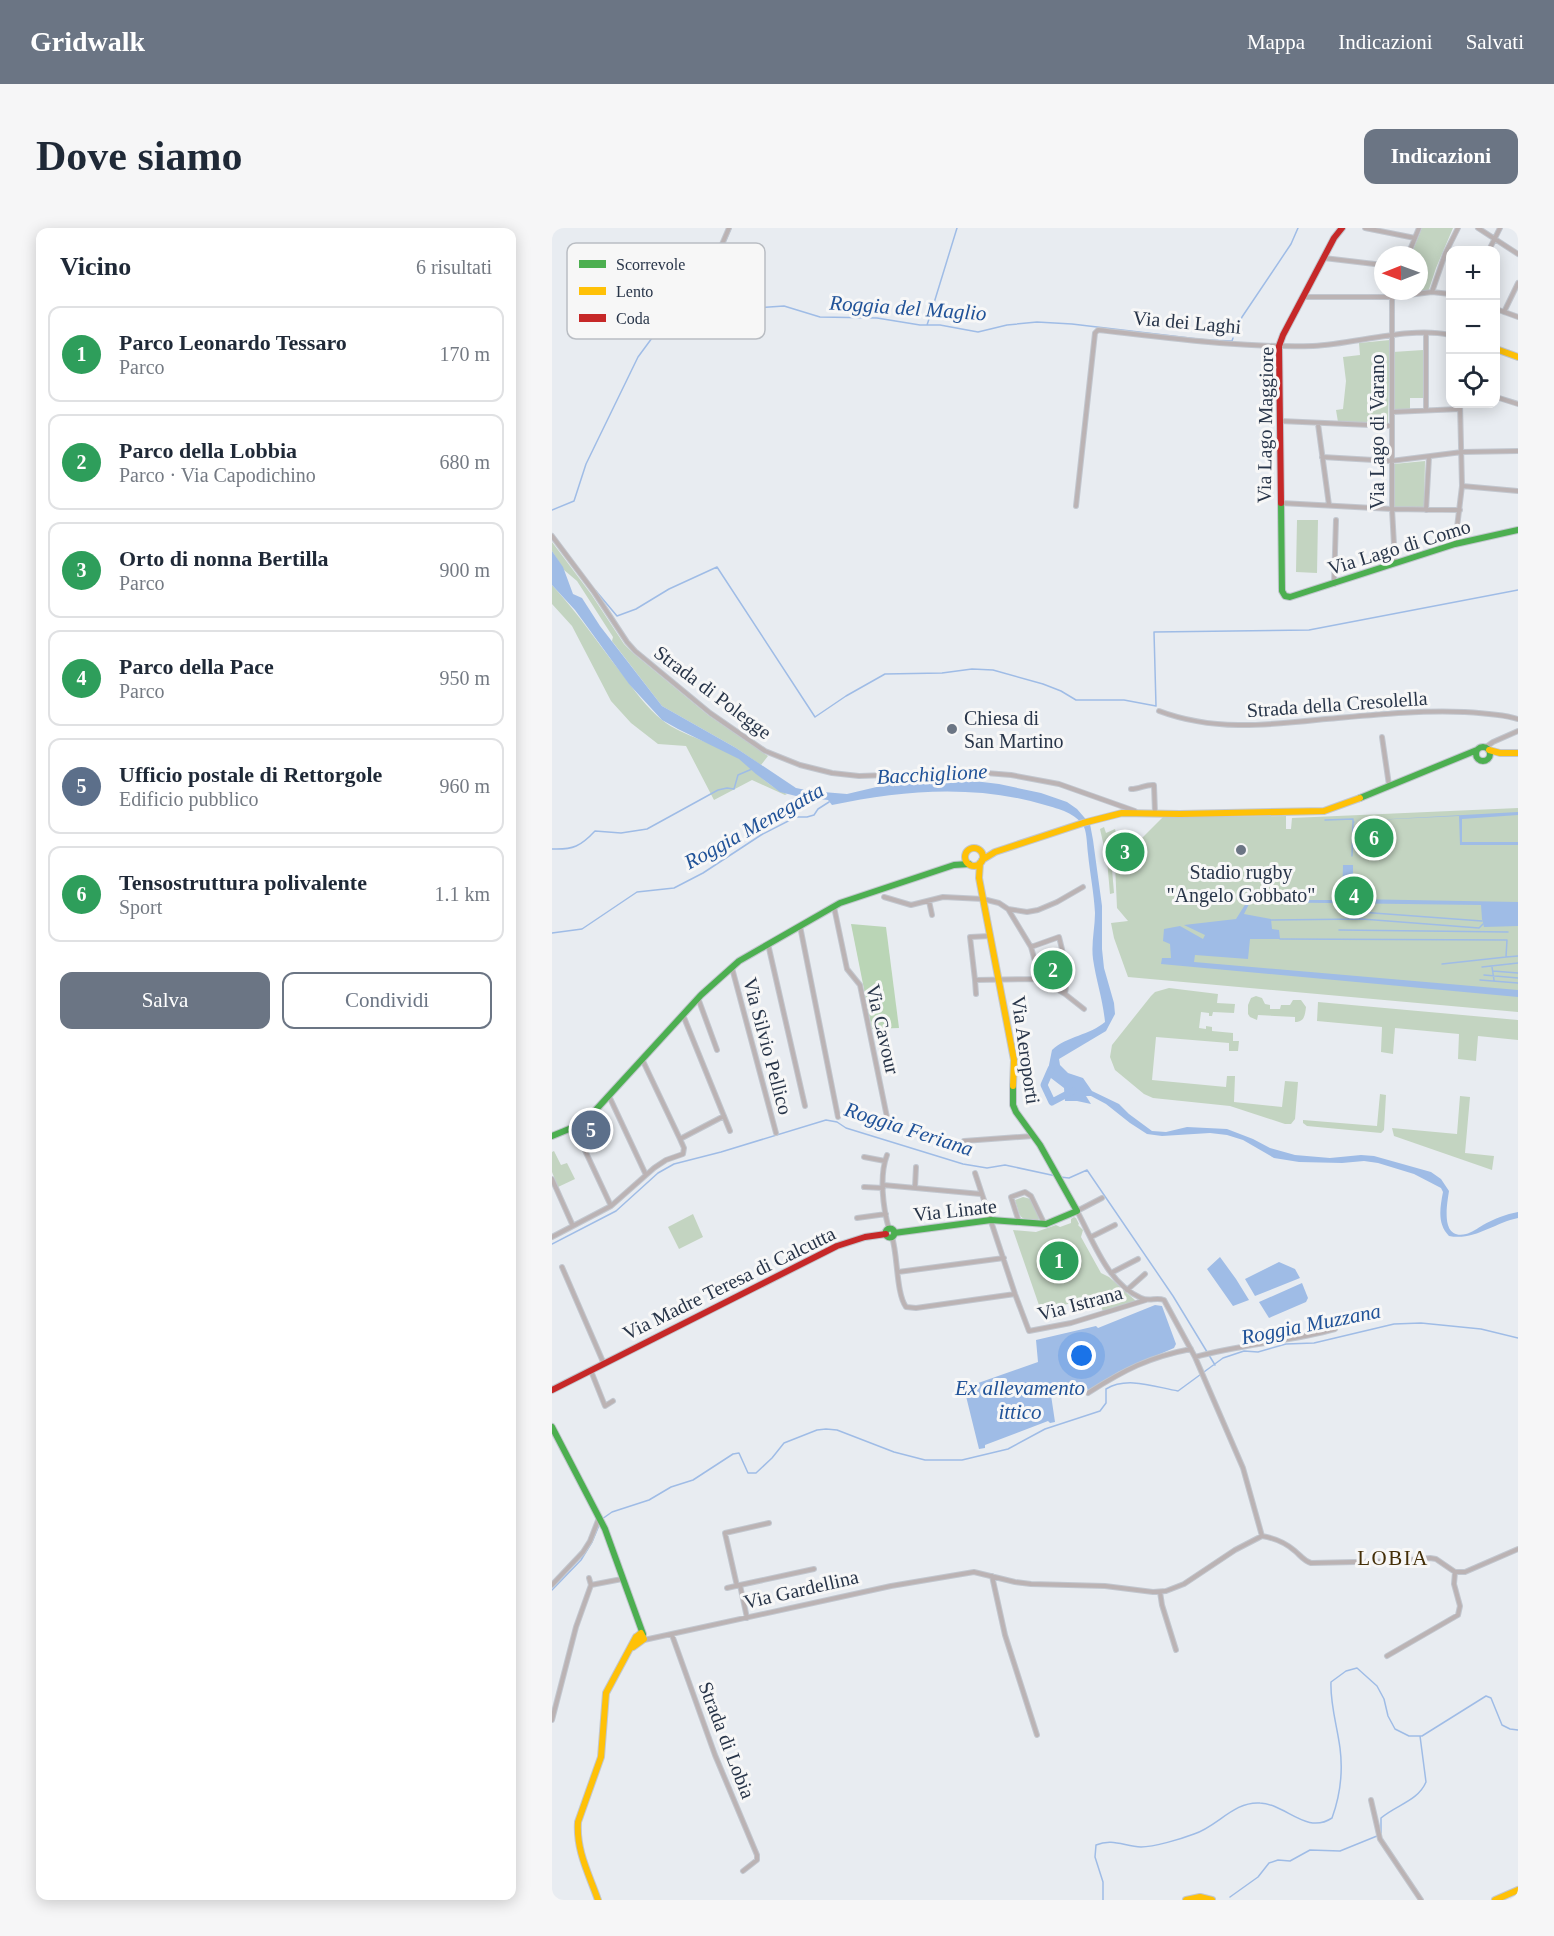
<!DOCTYPE html>
<html lang="it">
<meta charset="utf-8">
<style>
body{margin:0;font-family:Georgia,serif;background:#f6f6f7;color:#1f2937}
.controls{position:absolute;right:18px;top:18px;display:grid;overflow:hidden;border-radius:12px;box-shadow:0 3px 15px #0003}
.controls button{width:54px;height:54px;display:grid;place-items:center;padding:0;border:0;border-bottom:2px solid #e0e1e3;background:#fff;color:#1f2937;font:30px sans-serif}
.compass{position:absolute;left:822px;top:18px;width:54px;height:54px;border-radius:50%;background:#fff;box-shadow:0 3px 15px #0003;rotate:269deg}
.you{position:absolute;left:530px;top:1128px;width:21px;height:21px;margin:-15px;border:4px solid #fff;border-radius:50%;background:#1a73e8;box-shadow:0 0 0 9px #1a73e833}
.badge{display:grid;place-items:center;width:39px;height:39px;border-radius:50%;background:#6b7584;color:#fff;font-size:20px;font-weight:700}
.pin{position:absolute;translate:-50% -50%;border:3px solid #fff;box-shadow:0 2px 6px #0006}
.list{margin:0;padding:0;list-style:none}
h2{display:flex;justify-content:space-between;align-items:center;height:78px;margin:0;padding:0 24px;font-size:26px}
h2 small{font-size:20px;font-weight:400;color:#747a83}
.list li{display:grid;grid-template-columns:39px 1fr auto;gap:18px;align-items:center;box-sizing:border-box;height:96px;margin:0 12px 12px;padding:0 12px;border:2px solid #e0e1e3;border-radius:12px}
.list b{display:block;font-size:22px;white-space:nowrap}
.list p{margin:0;font-size:20px;white-space:nowrap;color:#747a83}
.list em{font-size:20px;font-style:normal;color:#747a83}
.actions{display:flex;gap:12px;padding:18px 24px}
.actions a{flex:1;padding:14px 0;border:2px solid #6b7584;border-radius:12px;text-align:center;font-size:21px;color:#6b7584}
.actions .main{background:#6b7584;color:#fff}
.icon{flex:none;width:33px;height:33px;fill:none;stroke:currentColor;stroke-width:2;stroke-linecap:round;stroke-linejoin:round}
.map{position:relative;flex:none;width:966px;height:1672px;overflow:hidden;border-radius:12px}
header{display:flex;align-items:center;gap:36px;box-sizing:border-box;height:84px;padding:0 30px;background:#6b7584;color:#fff}
header strong{font-size:28px}
nav{display:flex;gap:33px;margin-inline-start:auto;font-size:21px}
.intro{display:flex;align-items:center;justify-content:space-between;box-sizing:border-box;height:144px;padding:0 36px}
h1{margin:0;font-size:42px}
.button{padding:15px 27px;border-radius:12px;background:#6b7584;color:#fff;font-size:21px;font-weight:700}
main{display:flex;gap:36px;padding:0 36px}
aside{flex:1;background:#fff;border-radius:12px;box-shadow:0 3px 15px #0003}
.map>svg:first-child{display:block}
</style>
<header>
<strong>Gridwalk</strong>
<nav><a>Mappa</a><a>Indicazioni</a><a>Salvati</a></nav>
</header>
<div class="intro"><h1>Dove siamo</h1><a class="button">Indicazioni</a></div>
<main>
<aside>
<h2>Vicino<small>6 risultati</small></h2>
<ul class="list">
<li><span class="badge" style="background:#2e9e5b">1</span><div><b>Parco Leonardo Tessaro</b><p>Parco</p></div><em>170 m</em></li>
<li><span class="badge" style="background:#2e9e5b">2</span><div><b>Parco della Lobbia</b><p>Parco · Via Capodichino</p></div><em>680 m</em></li>
<li><span class="badge" style="background:#2e9e5b">3</span><div><b>Orto di nonna Bertilla</b><p>Parco</p></div><em>900 m</em></li>
<li><span class="badge" style="background:#2e9e5b">4</span><div><b>Parco della Pace</b><p>Parco</p></div><em>950 m</em></li>
<li><span class="badge" style="background:#5c6f8a">5</span><div><b>Ufficio postale di Rettorgole</b><p>Edificio pubblico</p></div><em>960 m</em></li>
<li><span class="badge" style="background:#2e9e5b">6</span><div><b>Tensostruttura polivalente</b><p>Sport</p></div><em>1.1 km</em></li>
</ul>
<div class="actions"><a class="main">Salva</a><a>Condividi</a></div>
</aside>
<div class="map">
<svg width="966" height="1672" viewBox="0 0 966 1672">
<rect width="100%" height="100%" fill="#e8ecf1"/>
<path fill="#c3d4c1" d="M870 0H901L884 40 876 64 844 65 845 63H867V27H859Z
M838 112 836 196 786 194 784 182 791 181 794 153 791 129 808 127 807 115Z
M871 122V170H858V181H842L841 124Z
M873 233 872 279H841L842 236Z
M745 292H766L765 345 744 344Z
M0 314 39 366 72 416 81 425 156 487 216 528 209 537 184 520 110 478 60 413 61 409 25 353 12 342 0 323Z
M0 357C26 385 47 417 71 447 82 462 95 480 110 492 133 510 164 514 188 531 204 543 216 559 235 566L233 567 200 552 162 572 134 518 106 516 79 495 59 473 20 398 0 376Z
M966 580V784L576 749 562 710 559 695 576 693 565 680 563 636 560 641 562 665 558 666 555 632 548 601 552 599 554 605 563 601 564 605 559 607V609L556 610 559 621 571 620 573 613 572 619 576 621 577 618 580 620 583 613 585 615 611 589 734 588V601H739L740 590Z
M511 729 512 759 494 748 488 734Z
M617 760 666 766 665 775 683 776 682 785 661 784 660 788H657V785L649 784 647 800 654 801V798L660 799V803L681 805V813H687L686 823H677V815L604 809 600 852 674 859 675 848H683L682 874 730 879 733 853 746 854 743 891 739 896H733L678 878 601 870 592 866 563 842 558 829 560 817 599 768 603 764Z
M704 768 710 770 713 776 718 777V781H728L729 777H738L741 772H749L754 779C753 786 753 794 743 794V789L706 787 705 792 698 789 696 786V777L699 770Z
M766 774 966 792V812L926 808 924 833 906 831 907 806 843 800 841 826 829 824 830 799 765 793Z
M828 866 834 867 832 902 829 905 755 898 751 895V892L825 898Z
M908 868 918 869 913 925 942 928 940 942 842 908 840 900 905 906Z
M2 923 9 937 15 935 23 951 6 959 0 944V924Z
M471 969 479 971 487 990 486 993C466 991 469 991 463 972Z
M141 986 151 1009 127 1021 116 999Z
M522 989 524 990 527 996 526 997 531 1002 529 1009 549 1045 557 1049 584 1073 551 1084 546 1068 489 1083 461 1002 484 1004 504 997 508 999 519 995V991Z"/>
<path fill="#bad5b6" d="M299 696 334 699 347 800 320 801Z"/>
<path fill="#9fbce6" d="M0 323 11 339 21 366 30 370 48 398 110 478 184 520 244 560 259 563 295 566 333 557 422 553 447 556 489 565 515 574 525 581 538 596 541 612 550 678V721L552 740 562 775 563 786 554 803 507 831 508 837 516 845 531 850 540 863 567 876 577 886 600 903 614 904 635 899 675 901 701 911 718 920 743 927 778 930 809 927 822 928 879 944 889 951 897 963C895 977 888 1012 914 1006 919 1005 926 1000 931 997 942 991 954 986 966 984V990C942 995 922 1013 897 1008 885 996 888 980 891 964L889 960 862 946 826 935 812 933 790 935 747 934 722 930 691 912 675 907 658 905 610 908 595 906 578 895 554 876 539 868H534L539 876 525 873H513L512 860 495 847 500 822C515 808 538 807 553 794 551 772 544 752 541 731 539 715 543 700 543 685 542 665 538 646 536 626 535 618 535 606 532 599 524 585 507 581 493 577 423 556 350 562 280 577L276 572 248 569 228 564 204 546 187 531 126 501 110 492 77 456 23 382 0 357Z
M966 584V587L910 591V614H966V617H908L907 588 802 593Z
M791 637H801V671L966 674V698L932 699 930 691 929 677 698 674 692 686 719 691 720 701 727 702 728 711H698L696 731 643 727 642 734 966 762V769L609 736 610 730H619L618 716 611 713 612 701 628 698 651 711 653 707 632 697 684 691 696 672H790Z
M668 1029 684 1051 697 1072 681 1078 655 1041Z
M727 1034 743 1041 748 1050 703 1068 693 1051Z
M750 1055 756 1070 754 1074 717 1090 707 1074Z
M603 1077 610 1078 624 1116 622 1120 566 1144 534 1166 527 1156 499 1167 503 1194 498 1195 496 1193 433 1217V1220L427 1221 412 1160 486 1134 484 1112 544 1098 546 1100Z"/>
<g fill="none" stroke-linecap="round" stroke-linejoin="round">
<path stroke="#9fbce6" stroke-width="1.5" d="M146 79 179 0
M378 88 405 0
M140 93 189 81 232 78 268 89 325 90 368 97H388L426 104 455 97 485 94 520 96 654 112 680 113 681 110
M375 97 377 91
M682 107 690 89 739 16 746 0
M0 282 22 273 34 236 86 129 100 110 136 95
M44 363 65 388 84 381 117 361 165 339 263 489 294 468 333 446 390 445 420 441 441 442 491 456 509 463 524 472H572L604 478 602 404 757 402 966 362
M773 592 801 591V594H802
M0 621C21 622 29 618 43 603L69 605 95 601 166 562 175 560 182 561 186 547 200 541
M800 628 801 594
M808 675V684L930 693
M719 692 810 691 927 700 931 696
M787 702 956 704
M0 705 30 701 85 664 122 660 151 645 209 607 244 589H255L262 587 266 581 277 574
M728 711 955 712 954 729 966 728
M890 736 954 729
M930 739 966 735
M940 739 942 752
M941 743 966 745
M932 747 966 750
M928 752 966 755
M508 949 517 950 535 942 621 1068 663 1137
M0 1016 64 983 106 945 122 936 169 924 274 892 285 894 294 900 411 936 435 940 453 937 504 948
M50 1291 60 1284 97 1272 119 1259 141 1252 181 1226 187 1225 196 1245H204L220 1230 232 1215 265 1202 274 1201 285 1202 342 1224 373 1232H410L456 1221 493 1201 548 1183 554 1175V1161C575 1148 603 1159 626 1163L671 1130 692 1123 706 1124 734 1116 762 1115 842 1096 869 1095 929 1101 966 1110
M0 1362 29 1332 40 1314 48 1295
M829 1605V1590C844 1577 866 1573 874 1554L868 1508
M678 1669 706 1649 717 1635 726 1632 738 1633 758 1622 788 1623 825 1608
M551 1672V1654L543 1629 544 1617C560 1610 572 1618 589 1619 602 1619 629 1611 642 1606 665 1599 682 1573 708 1575 734 1576 754 1607 780 1590 788 1568 791 1543 788 1520 785 1497 778 1476 779 1454L794 1443 805 1440 825 1458 832 1471 836 1488 843 1501 857 1508H870L934 1468 939 1470 950 1497 958 1501 966 1502"/>
<path stroke="#9fbce6" stroke-width="7" d="M499 841 492 857 500 874 521 863"/>
<defs>
<path id="street" d="M813 0 863 10
M926 0 966 26
M937 22 948 0
M856 27 867 0
M772 30 831 37
M842 63 840 69V281L843 335
M880 64 893 26 906 0
M752 69H840L880 64 898 66
M944 81 966 89
M952 84 966 55
M138 97V91L177 0
M874 105V182
M944 169 966 176
M840 184 908 181
M728 193 840 198
M766 196 777 277
M770 229 839 233 910 224 966 223
M910 258 966 263
M729 275 840 281 908 282
M524 278 543 105 546 102C617 110 689 120 761 118 804 116 857 98 898 107
M874 282 877 229
M0 308 42 364 75 414 83 423 158 485 213 523 248 537 280 545 307 548 422 544 459 547 507 556 583 583
M903 316 910 258 908 176
M782 356 784 292
M607 483C663 504 717 497 774 491 820 487 866 482 912 484 930 485 949 486 966 491
M830 509 837 557
M934 519 941 514 966 503
M579 561C588 561 594 556 602 557L603 585
M332 669 359 677 391 669 431 671 447 675 456 681 475 684 486 682 505 674 531 659
M377 673 380 687
M282 679 295 741 308 757 337 899
M456 681 479 719 488 751
M248 698 286 889
M438 708 418 709 423 752 488 751 513 766 532 781
M216 716 253 878
M479 719 507 709C512 728 516 747 513 766
M180 740 224 905
M423 752 424 766
M146 770 165 822
M131 787 178 903
M90 831 128 911
M57 868 94 947
M22 899 59 978
M412 913 481 908
M335 927C327 948 331 980 337 1001
M312 929 333 933
M423 945 463 1066 477 1103 519 1095 594 1072
M0 951 21 998
M331 957 429 966
M312 959 331 960
M363 959 364 939
M550 970 525 983C542 1014 555 1055 589 1070 597 1074 604 1069 612 1072L643 1129
M305 990 334 986
M467 994 459 969 473 964 479 968 492 995
M0 1009 59 978 102 940 114 932 131 926 132 920 128 911 172 888
M340 1009C346 1028 344 1065 354 1079L364 1080 463 1066
M539 1009 563 997
M10 1039 52 1136
M346 1044 452 1030
M559 1045 586 1031
M575 1062 593 1046
M39 1143 53 1178 61 1173
M536 1165C572 1142 597 1129 639 1121
M710 1308 691 1240 643 1129C689 1116 737 1114 783 1101
M440 1348 453 1407 485 1507
M37 1350 39 1357 70 1351
M0 1357 31 1324 38 1313 47 1290
M188 1357 262 1341
M185 1358 173 1305 217 1295
M175 1360 188 1357 195 1390
M608 1364 610 1377 624 1422
M120 1407 163 1527 205 1627V1632L191 1643
M92 1412 339 1358 422 1344 463 1354 479 1356 553 1358 601 1364 614 1363 632 1356 683 1322 710 1308C722 1310 734 1315 743 1323 748 1327 752 1333 759 1335L847 1333 878 1330 884 1331 903 1344H913L966 1321
M835 1428 906 1387 908 1378 902 1356 903 1344
M0 1492 24 1399 39 1357
M819 1572 828 1611 869 1672"/>
<path id="fast" d="M729 275 730 363 733 368 738 369 903 316 966 302
M924 526a7 7 0 1 1 14 0a7 7 0 1 1-14 0Z
M808 570 925 522
M0 908 22 899 40 886 149 767 187 733 288 675 402 637 417 636
M333.5 1005a4.5 4.5 0 1 1 9 0a4.5 4.5 0 1 1-9 0Z
M342 1005 439 992 494 996 525 983 488 917 464 884 461 877V858
M0 1199 53 1301 91 1406"/>
<path id="slow" d="M944 121 966 129
M937 522 948 525H966
M413 629a9 9 0 1 1 18 0a9 9 0 1 1-18 0Z
M430 632 443 624 531 595 570 585 628 586 772 583 808 570
M428 635 427 650 462 832 461 858
M81 1419 92 1411 89 1405 84 1409 88 1413
M46 1672C37 1646 24 1623 26 1594L49 1529 54 1465 84 1409
M634 1672 648 1669 660 1672
M943 1672 966 1662"/>
<path id="jam" d="M729 275 727 118 731 107 782 10 790 0
M0 1162 285 1018 313 1009 334 1006"/>
</defs>
<use href="#street" stroke="#c2c7cf" stroke-width="6"/>
<use href="#fast" stroke="#c2c7cf" stroke-width="8"/>
<use href="#slow" stroke="#c2c7cf" stroke-width="8"/>
<use href="#jam" stroke="#c2c7cf" stroke-width="8"/>
<use href="#street" stroke="#bbb3b4" stroke-width="4"/>
<use href="#fast" stroke="#4caf50" stroke-width="6"/>
<use href="#slow" stroke="#ffc107" stroke-width="6"/>
<use href="#jam" stroke="#c62828" stroke-width="6"/>
</g>
<g fill="#6b7584" stroke="#f7f7f7" stroke-width="2">
<circle cx="400" cy="501" r="6"/>
<circle cx="689" cy="622" r="6"/>
</g>
<g text-anchor="middle" dominant-baseline="central" stroke-width="6" stroke-linejoin="round" paint-order="stroke">
<g font-size="20" fill="#283549" stroke="#f7f7f7">
<text transform="translate(635 94) rotate(5)">Via dei Laghi</text>
<text transform="translate(713 197) rotate(-89)">Via Lago Maggiore</text>
<text transform="translate(825 204) rotate(-90)">Via Lago di Varano</text>
<text transform="translate(847 319) rotate(-17)">Via Lago di Como</text>
<text transform="translate(161 464) rotate(37)">Strada di Polegge</text>
<text transform="translate(785 476) rotate(-4)">Strada della Cresolella</text>
<text transform="translate(331 801) rotate(77)">Via Cavour</text>
<text transform="translate(216 818) rotate(75)">Via Silvio Pellico</text>
<text transform="translate(474 822) rotate(82)">Via Aeroporti</text>
<text transform="translate(403 982) rotate(-6)">Via Linate</text>
<text transform="translate(177 1055) rotate(-26)">Via Madre Teresa di Calcutta</text>
<text transform="translate(528 1075) rotate(-15)">Via Istrana</text>
<text transform="translate(249 1361) rotate(-13)">Via Gardellina</text>
<text transform="translate(175 1512) rotate(69)">Strada di Lobia</text>
</g>
<g font-size="20" fill="#283549" stroke="#f7f7f7" text-anchor="start">
<text x="412" y="490">Chiesa di<tspan x="412" dy="23">San Martino</tspan></text>
<text x="689" y="644" text-anchor="middle">Stadio rugby<tspan x="689" dy="23">"Angelo Gobbato"</tspan></text>
</g>
<g font-size="21" font-style="italic" fill="#205298" stroke="#f7f7f7">
<text transform="translate(356 80) rotate(4)">Roggia del Maglio</text>
<text transform="translate(380 546) rotate(-3)">Bacchiglione</text>
<text transform="translate(202 598) rotate(-29)">Roggia Menegatta</text>
<text transform="translate(357 901) rotate(18)">Roggia Feriana</text>
<text transform="translate(759 1096) rotate(-11)">Roggia Muzzana</text>
<text x="468" y="1160">Ex allevamento<tspan x="468" dy="24">ittico</tspan></text>
</g>
<g font-size="21" letter-spacing="1.5" fill="#432e07" stroke="#f7f7f7">
<text x="841" y="1330">LOBIA</text>
</g>
</g>
<rect x="15" y="15" width="198" height="96" rx="9" fill="#f7f7f7" stroke="#b9bdc3" stroke-width="1.5"/>
<rect x="27" y="32" width="27" height="8" fill="#4caf50"/>
<rect x="27" y="59" width="27" height="8" fill="#ffc107"/>
<rect x="27" y="86" width="27" height="8" fill="#c62828"/>
<g font-size="16" fill="#283549">
<text x="64" y="42">Scorrevole</text>
<text x="64" y="69">Lento</text>
<text x="64" y="96">Coda</text>
</g>
</svg>
<div class="controls">
<button>+</button>
<button>−</button>
<button><svg class="icon" aria-label="locate" viewBox="0 0 24 24"><circle cx="12" cy="12" r="6"/><path d="M12 2v4M12 18v4M2 12h4M18 12h4"/></svg></button>
</div>
<svg class="compass" viewBox="-18 -18 36 36"><path d="M0-13l5 13h-10z" fill="#e53935"/><path d="M0 13l5-13h-10z" fill="#747a83"/></svg>
<div class="you"></div>
<div class="pin badge" style="left:507px;top:1033px;background:#2e9e5b">1</div>
<div class="pin badge" style="left:501px;top:742px;background:#2e9e5b">2</div>
<div class="pin badge" style="left:573px;top:624px;background:#2e9e5b">3</div>
<div class="pin badge" style="left:802px;top:668px;background:#2e9e5b">4</div>
<div class="pin badge" style="left:39px;top:902px;background:#5c6f8a">5</div>
<div class="pin badge" style="left:822px;top:610px;background:#2e9e5b">6</div>
</div>
</main>
